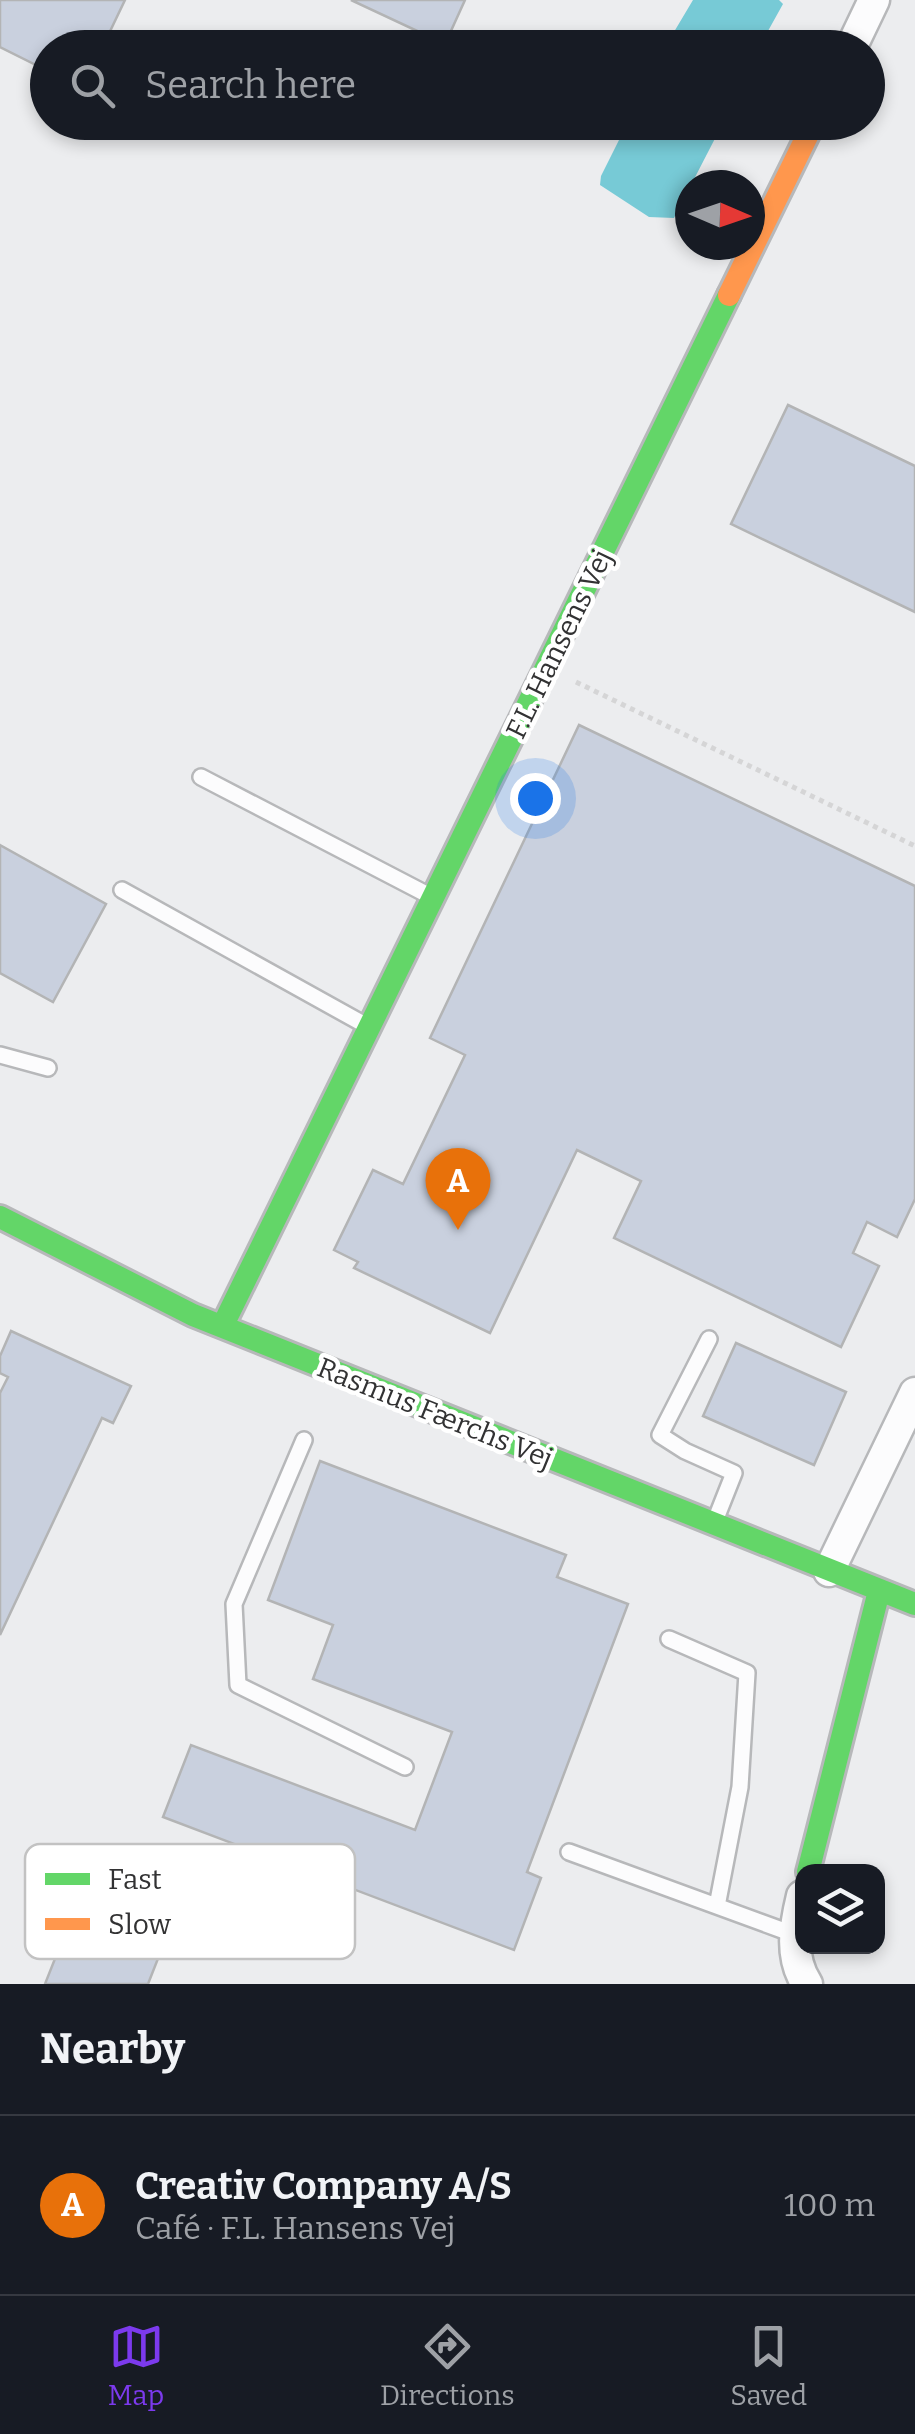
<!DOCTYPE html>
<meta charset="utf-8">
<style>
body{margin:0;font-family:Bitter,serif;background:#242831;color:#f1f3f6}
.controls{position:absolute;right:30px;bottom:30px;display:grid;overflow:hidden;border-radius:20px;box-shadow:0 5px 15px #0003}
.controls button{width:90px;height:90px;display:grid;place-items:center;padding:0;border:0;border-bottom:2px solid #363941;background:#171b24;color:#f1f3f6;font:50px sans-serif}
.compass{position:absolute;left:675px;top:170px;width:90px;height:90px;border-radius:50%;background:#171b24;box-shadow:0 5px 15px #0003;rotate:92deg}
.you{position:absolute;left:535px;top:798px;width:35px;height:35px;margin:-25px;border:8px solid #fff;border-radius:50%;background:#1a73e8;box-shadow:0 0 0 15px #1a73e833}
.badge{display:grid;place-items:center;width:65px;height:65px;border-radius:50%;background:#7c3aed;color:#fff;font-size:32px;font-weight:700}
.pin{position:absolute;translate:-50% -82px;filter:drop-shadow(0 2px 5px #0008)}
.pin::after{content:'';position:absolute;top:52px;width:35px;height:30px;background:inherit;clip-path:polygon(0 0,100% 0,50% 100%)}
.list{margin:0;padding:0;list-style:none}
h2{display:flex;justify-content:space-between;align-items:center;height:130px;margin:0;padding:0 40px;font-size:42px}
h2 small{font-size:32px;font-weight:400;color:#9ea1a6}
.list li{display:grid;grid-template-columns:65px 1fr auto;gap:30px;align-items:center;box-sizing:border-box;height:180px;padding:0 40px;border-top:2px solid #363941}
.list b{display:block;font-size:38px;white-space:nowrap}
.list p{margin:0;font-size:32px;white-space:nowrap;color:#9ea1a6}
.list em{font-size:32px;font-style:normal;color:#9ea1a6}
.icon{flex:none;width:55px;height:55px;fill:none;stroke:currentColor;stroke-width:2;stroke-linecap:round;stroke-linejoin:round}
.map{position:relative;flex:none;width:915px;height:1984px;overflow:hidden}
.search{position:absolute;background:#171b24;box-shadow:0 5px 15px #0003;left:30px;right:30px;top:30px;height:110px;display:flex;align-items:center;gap:25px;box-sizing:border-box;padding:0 35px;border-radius:55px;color:#9ea1a6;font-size:38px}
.sheet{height:310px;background:#171b24}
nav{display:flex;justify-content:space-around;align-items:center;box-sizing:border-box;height:140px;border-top:2px solid #363941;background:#171b24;font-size:28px;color:#9ea1a6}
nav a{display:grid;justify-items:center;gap:5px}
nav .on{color:#7c3aed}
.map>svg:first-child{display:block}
</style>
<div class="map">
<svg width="915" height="1984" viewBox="0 0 915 1984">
<rect width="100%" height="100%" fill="#ecedef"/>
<path fill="#77cad6" d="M693 0H779L783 4 759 47H665Z
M628 122 723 123 674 218 649 217 600 185 601 176Z"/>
<path fill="#c9d0de" stroke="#b3b4b5" stroke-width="2.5" d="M0 0H125L102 48H48V71L0 47Z
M351 0H465L445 44Z
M788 405 915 466V612L731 524Z
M579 725 915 886V1199L897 1237 867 1222 853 1253 879 1266 841 1347 614 1238 641 1181 577 1150 490 1333 354 1268 358 1262 334 1250 373 1170 403 1184 465 1055 430 1038Z
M0 845 106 904 53 1002 0 973Z
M11 1331 131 1386 113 1423 102 1418 0 1635V1393L8 1377 0 1373V1356Z
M736 1343 846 1392 814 1465 703 1416Z
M320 1461 566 1555 557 1577 628 1604 527 1872 541 1878 514 1950 163 1817 191 1745 415 1830 452 1732 313 1679 333 1625 268 1600Z
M81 1893 170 1928 148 1984H45Z"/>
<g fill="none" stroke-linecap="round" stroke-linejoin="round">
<defs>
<path id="lane" d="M201 777 430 896
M122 890 367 1026
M0 1055 48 1068
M709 1339 660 1435 685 1451 734 1473 715 1521
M304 1440 234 1604 238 1685 405 1767
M669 1639 747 1673 740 1787 717 1906
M569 1852 793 1934"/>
<path id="street" d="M851 48 874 0
M829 1571 915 1393
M802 1896C795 1925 789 1957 807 1984"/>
<path id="fast" d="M0 1217 193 1315 915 1604
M223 1325 729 295
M808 1872 879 1591"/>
<path id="slow" d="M729 295 814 122"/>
</defs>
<use href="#lane" stroke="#b7b8ba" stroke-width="20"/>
<use href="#street" stroke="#b7b8ba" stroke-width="35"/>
<use href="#fast" stroke="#b7b8ba" stroke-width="28"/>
<use href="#slow" stroke="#b7b8ba" stroke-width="28"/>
<path stroke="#d5d5d6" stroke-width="5" stroke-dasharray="5 5" stroke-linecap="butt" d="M576 682 915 846"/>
<use href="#lane" stroke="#fcfcfd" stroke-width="15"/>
<use href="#street" stroke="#fcfcfd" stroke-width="30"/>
<use href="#fast" stroke="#63d668" stroke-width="22"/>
<use href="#slow" stroke="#ff974d" stroke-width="22"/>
</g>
<g text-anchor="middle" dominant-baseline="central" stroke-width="9" stroke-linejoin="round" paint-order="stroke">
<g font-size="28" fill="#323233" stroke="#fff">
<text transform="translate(559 644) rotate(-64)">F.L. Hansens Vej</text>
<text transform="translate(435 1413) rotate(22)">Rasmus Færchs Vej</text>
</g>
</g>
<rect x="25" y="1844" width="330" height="115" rx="15" fill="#fff" stroke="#c2c2c2" stroke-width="2.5"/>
<rect x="45" y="1873" width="45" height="12" fill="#63d668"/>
<rect x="45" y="1918" width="45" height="12" fill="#ff974d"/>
<g font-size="28" fill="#323233">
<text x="108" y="1889">Fast</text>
<text x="108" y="1934">Slow</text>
</g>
</svg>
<div class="controls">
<button><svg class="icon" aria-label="layers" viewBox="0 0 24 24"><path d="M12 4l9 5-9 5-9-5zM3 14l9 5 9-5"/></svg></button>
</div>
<svg class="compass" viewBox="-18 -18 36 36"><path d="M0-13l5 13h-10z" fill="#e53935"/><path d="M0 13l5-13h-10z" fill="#9ea1a6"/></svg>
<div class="you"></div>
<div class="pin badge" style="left:458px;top:1230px;background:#e8710a">A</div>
<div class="search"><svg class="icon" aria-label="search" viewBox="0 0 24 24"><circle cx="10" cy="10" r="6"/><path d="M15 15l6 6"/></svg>Search here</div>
</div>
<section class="sheet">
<h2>Nearby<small></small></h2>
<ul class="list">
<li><span class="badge" style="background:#e8710a">A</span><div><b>Creativ Company A/S</b><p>Café · F.L. Hansens Vej</p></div><em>100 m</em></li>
</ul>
</section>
<nav>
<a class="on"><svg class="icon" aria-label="map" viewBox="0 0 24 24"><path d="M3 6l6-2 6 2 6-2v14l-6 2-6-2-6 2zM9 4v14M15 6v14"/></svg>Map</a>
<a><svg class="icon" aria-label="directions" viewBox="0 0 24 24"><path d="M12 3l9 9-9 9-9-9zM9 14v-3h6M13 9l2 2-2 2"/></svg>Directions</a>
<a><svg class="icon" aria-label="saved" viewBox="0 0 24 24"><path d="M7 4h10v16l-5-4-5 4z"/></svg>Saved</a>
</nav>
